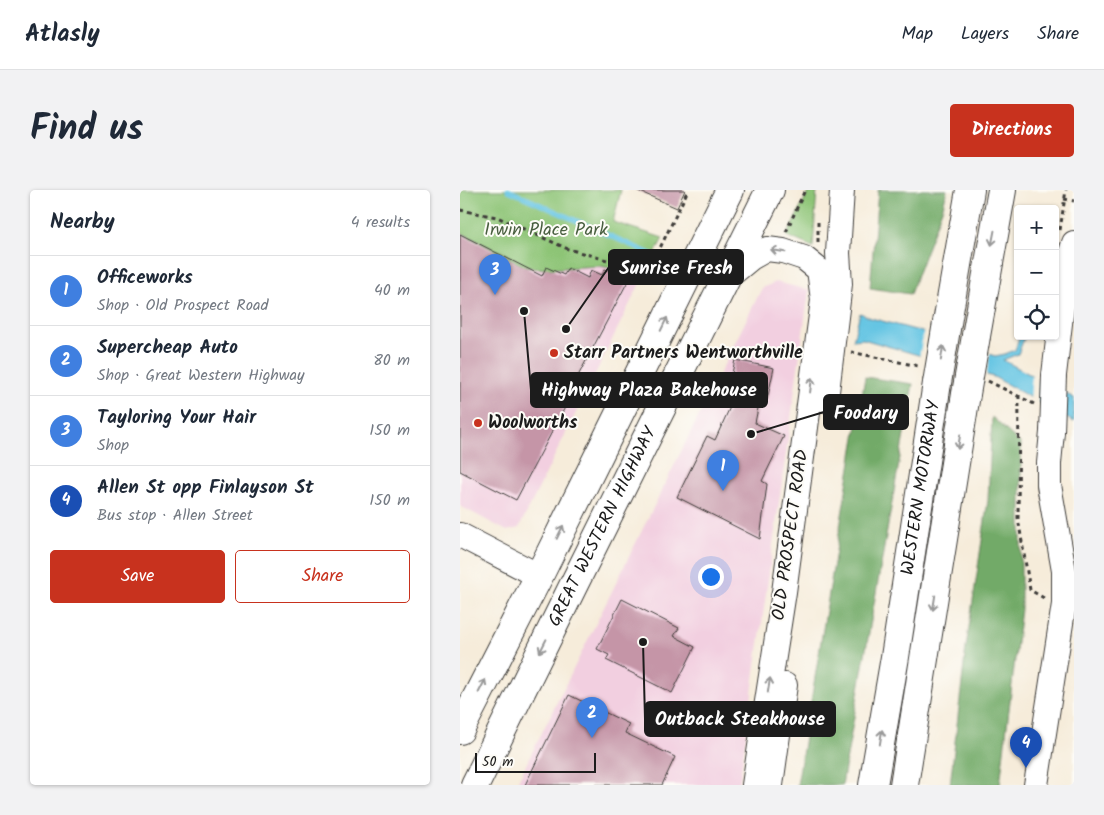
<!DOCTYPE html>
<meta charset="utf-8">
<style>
body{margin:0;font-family:Kalam,sans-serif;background:#f2f2f3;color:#1f2937}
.controls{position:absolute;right:15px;top:15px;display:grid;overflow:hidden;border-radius:5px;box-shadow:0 1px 4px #0004}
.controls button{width:45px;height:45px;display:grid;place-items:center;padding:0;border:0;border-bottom:1px solid #e0e1e3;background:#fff;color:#1f2937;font:25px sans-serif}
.scale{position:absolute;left:15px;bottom:12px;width:121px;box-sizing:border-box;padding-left:5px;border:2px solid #1c1c1c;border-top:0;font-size:14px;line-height:18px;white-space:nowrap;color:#1c1c1c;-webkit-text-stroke:4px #fdfcf7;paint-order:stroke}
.you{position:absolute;left:250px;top:386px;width:18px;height:18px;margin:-12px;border:4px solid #fff;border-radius:50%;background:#1a73e8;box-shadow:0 0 0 8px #1a73e833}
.badge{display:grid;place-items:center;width:32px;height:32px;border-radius:50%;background:#c8321e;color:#fff;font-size:16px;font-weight:700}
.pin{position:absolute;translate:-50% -41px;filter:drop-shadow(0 1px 2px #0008)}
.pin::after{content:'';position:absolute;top:26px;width:18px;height:15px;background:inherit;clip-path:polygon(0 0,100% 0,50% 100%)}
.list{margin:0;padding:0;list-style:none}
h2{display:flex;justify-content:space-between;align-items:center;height:65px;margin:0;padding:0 20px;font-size:21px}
h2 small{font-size:16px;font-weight:400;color:#747a83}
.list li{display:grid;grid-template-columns:32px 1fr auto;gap:15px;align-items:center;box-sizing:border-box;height:70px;padding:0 20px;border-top:1px solid #e0e1e3}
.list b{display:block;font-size:19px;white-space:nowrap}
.list p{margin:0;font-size:16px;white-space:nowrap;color:#747a83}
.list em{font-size:16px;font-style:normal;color:#747a83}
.actions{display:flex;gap:10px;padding:15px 20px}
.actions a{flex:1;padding:11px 0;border:1px solid #c8321e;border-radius:5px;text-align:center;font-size:18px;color:#c8321e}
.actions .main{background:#c8321e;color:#fff}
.icon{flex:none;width:28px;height:28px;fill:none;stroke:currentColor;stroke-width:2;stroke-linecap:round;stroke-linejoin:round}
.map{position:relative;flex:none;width:614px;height:595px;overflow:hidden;border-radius:5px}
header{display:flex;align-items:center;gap:30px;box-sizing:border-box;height:70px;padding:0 25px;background:#fff;border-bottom:1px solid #e0e1e3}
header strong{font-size:24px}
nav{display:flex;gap:28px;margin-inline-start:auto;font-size:18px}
.intro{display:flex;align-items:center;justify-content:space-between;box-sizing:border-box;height:120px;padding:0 30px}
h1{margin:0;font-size:35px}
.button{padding:12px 22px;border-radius:5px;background:#c8321e;color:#fff;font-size:18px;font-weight:700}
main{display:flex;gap:30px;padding:0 30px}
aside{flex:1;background:#fff;border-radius:5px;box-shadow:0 1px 4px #0004}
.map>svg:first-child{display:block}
</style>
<header>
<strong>Atlasly</strong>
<nav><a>Map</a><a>Layers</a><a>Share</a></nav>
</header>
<div class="intro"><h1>Find us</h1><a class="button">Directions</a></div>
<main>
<aside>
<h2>Nearby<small>4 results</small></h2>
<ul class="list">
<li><span class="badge" style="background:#3f7fe0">1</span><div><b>Officeworks</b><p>Shop · Old Prospect Road</p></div><em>40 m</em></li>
<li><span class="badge" style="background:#3f7fe0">2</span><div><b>Supercheap Auto</b><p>Shop · Great Western Highway</p></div><em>80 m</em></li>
<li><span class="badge" style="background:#3f7fe0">3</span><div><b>Tayloring Your Hair</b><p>Shop</p></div><em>150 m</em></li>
<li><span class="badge" style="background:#1a4fb4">4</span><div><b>Allen St opp Finlayson St</b><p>Bus stop · Allen Street</p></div><em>150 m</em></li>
</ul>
<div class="actions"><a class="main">Save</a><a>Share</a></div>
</aside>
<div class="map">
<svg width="614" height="595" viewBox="0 0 614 595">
<rect width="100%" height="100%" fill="#fdfcf7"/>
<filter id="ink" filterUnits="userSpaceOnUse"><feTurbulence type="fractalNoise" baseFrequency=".02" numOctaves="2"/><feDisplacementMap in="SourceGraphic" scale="10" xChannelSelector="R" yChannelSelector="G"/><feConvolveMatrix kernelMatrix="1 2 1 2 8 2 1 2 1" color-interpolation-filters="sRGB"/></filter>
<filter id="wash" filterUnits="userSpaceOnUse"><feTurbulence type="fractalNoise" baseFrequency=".0096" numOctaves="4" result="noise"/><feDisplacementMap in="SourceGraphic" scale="20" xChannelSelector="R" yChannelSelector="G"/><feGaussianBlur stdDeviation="1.12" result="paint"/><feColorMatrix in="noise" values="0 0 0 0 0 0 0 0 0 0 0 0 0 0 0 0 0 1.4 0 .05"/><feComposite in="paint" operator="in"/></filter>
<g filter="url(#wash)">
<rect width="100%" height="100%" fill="#f6ecda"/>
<path fill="#f2cfe0" d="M0 42 66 77 86 79 140 76 184 85 59 338 47 341 0 316Z
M316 92 349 100 279 595H56L302 98Z"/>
<path fill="#8dc476" stroke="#547049" d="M0 0H161L153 32 203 48 184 85 140 76 86 79 66 77 0 42Z
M349 0H357L353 57 327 46Z"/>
<path fill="#72aa67" stroke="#476342" d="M418 0H487L483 17 450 104 410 98Z
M405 187 453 194 382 595H337Z
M532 227 561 254V419L540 595H490L506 457 528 310Z"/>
<path fill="#65c5e3" stroke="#407080" d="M400 123 411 128 459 141 535 166 545 164 555 160 560 146H565L558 164 543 170 614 208V232L534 187 403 149 393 150Z"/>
<path fill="#f6ecda" d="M464 139 530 162 526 188 459 168Z
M572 183 579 186 578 214 570 210Z"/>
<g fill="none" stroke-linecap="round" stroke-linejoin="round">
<path stroke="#65c5e3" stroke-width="5" d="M48 0 193 65"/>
</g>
<g id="blocks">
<path fill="#c595a7" d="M176 0H225L217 18Z
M0 44 82 86 86 77 104 85 108 78 128 88 131 80 142 85 145 79 168 91 108 205 111 206 56 310 0 281Z
M275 170 314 178 307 210 300 208 295 233 324 246 302 291 307 294 300 349 217 307 247 246 255 250 276 204 268 201Z
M162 409 219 438 214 446 235 457 212 503 146 470 149 465 137 459Z
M109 505 169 534 165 543 215 567 202 595H65Z"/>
</g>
</g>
<g filter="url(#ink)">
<use href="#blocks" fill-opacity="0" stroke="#3d3b38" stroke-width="1"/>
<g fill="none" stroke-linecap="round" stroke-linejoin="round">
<defs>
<path id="minor" d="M268 87 291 68 307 59 323 61 344 68 359 80 363 110 324 402 294 595
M594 185 604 99 609 68 614 53
M366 210 380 94 378 63 382 0
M0 345 79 386
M311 595 325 495
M576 595 604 414V381L589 295V273L592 242"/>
<g id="highway">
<path d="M487 133 510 0"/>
<path d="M516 146 542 0"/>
<path d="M0 540 79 386 270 0"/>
<path id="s1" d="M15 595C112 396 212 199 310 0"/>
<path id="s2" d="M413 595 435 467 477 193"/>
<path d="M444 595 506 204"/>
</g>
</defs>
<use href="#minor" stroke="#3d3b38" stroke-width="26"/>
<use href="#highway" stroke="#3d3b38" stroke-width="30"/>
<path stroke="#3d3b38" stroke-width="3" stroke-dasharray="4 4" stroke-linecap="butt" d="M604 9 614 11
M0 20 37 27 108 59 154 72 186 87 228 0
M358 32V54
M600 40 606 0
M326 42 345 0
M391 162 458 176
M528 191 574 214
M559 205 558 328 570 400 584 408"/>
<use href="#minor" stroke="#fff" stroke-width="24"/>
<use href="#highway" stroke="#fff" stroke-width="28"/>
<defs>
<path id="minor-bridge" d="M592 242 594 185"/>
<path id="highway-bridge" d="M477 193 487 133
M506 204 516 146"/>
</defs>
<use href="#minor-bridge" stroke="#3d3b38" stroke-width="26" stroke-linecap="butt"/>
<use href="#highway-bridge" stroke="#3d3b38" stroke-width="30" stroke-linecap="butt"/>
<use href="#minor-bridge" stroke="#fff" stroke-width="24"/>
<use href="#highway-bridge" stroke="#fff" stroke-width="28"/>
</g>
<defs><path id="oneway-shaft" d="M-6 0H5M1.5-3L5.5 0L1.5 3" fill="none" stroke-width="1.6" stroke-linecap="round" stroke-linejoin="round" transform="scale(1.25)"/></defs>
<g stroke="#999">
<use href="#oneway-shaft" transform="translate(533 48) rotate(101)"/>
<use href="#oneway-shaft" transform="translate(318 61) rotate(-170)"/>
<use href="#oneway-shaft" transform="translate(204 134) rotate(-64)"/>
<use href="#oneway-shaft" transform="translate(482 163) rotate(-81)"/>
<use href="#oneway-shaft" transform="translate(351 195) rotate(-83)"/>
<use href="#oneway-shaft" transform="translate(499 252) rotate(99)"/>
<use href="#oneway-shaft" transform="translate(100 342) rotate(-64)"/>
<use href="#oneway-shaft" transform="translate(474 413) rotate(99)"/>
<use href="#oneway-shaft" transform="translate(83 456) rotate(117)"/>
<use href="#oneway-shaft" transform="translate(309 495) rotate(-81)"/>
<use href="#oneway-shaft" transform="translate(22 496) rotate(-63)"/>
<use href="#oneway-shaft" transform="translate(421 547) rotate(-81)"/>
</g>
</g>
<g fill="#c8321e" stroke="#fdfcf7" stroke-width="2">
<circle cx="94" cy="163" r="5"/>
<circle cx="18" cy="233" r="5"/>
</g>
<g text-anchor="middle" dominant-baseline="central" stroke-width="4" stroke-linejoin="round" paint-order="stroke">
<g font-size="18" fill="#495f40" stroke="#fdfcf7">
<text x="86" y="40">Irwin Place Park</text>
</g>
<g font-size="18" font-weight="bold" fill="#1c1c1c" stroke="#fdfcf7" text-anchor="start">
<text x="104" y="163">Starr Partners Wentworthville</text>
<text x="28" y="233">Woolworths</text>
</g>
<g font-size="18" fill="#1c1c1c" stroke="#fdfcf7">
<text stroke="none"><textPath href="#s2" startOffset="301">WESTERN MOTORWAY</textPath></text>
<text stroke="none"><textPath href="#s1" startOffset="288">GREAT WESTERN HIGHWAY</textPath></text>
<text transform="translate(331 345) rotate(-82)">OLD PROSPECT ROAD</text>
</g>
</g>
<path fill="none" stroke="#1c1c1c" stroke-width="2" d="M106 139L149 77M64 121L71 200M291 244L364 222M183 452L185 529"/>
<g fill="#1c1c1c" stroke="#fdfcf7" stroke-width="2">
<circle cx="106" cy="139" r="5"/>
<circle cx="64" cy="121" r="5"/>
<circle cx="291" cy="244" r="5"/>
<circle cx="183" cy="452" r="5"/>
</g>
<g fill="#1c1c1c" stroke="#1c1c1c" stroke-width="2">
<rect x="149" y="60" width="134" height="34" rx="5"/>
<rect x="71" y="183" width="236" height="34" rx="5"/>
<rect x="364" y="205" width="84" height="34" rx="5"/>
<rect x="185" y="512" width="190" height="34" rx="5"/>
</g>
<g font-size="19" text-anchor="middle" font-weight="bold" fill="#fff">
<text x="216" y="84">Sunrise Fresh</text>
<text x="189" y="206">Highway Plaza Bakehouse</text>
<text x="406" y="229">Foodary</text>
<text x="280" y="535">Outback Steakhouse</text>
</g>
</svg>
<div class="controls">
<button>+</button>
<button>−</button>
<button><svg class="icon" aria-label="locate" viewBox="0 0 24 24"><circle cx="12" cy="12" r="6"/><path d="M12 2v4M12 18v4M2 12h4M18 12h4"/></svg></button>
</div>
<div class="scale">50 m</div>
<div class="you"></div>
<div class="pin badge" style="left:263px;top:301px;background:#3f7fe0">1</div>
<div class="pin badge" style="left:132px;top:548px;background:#3f7fe0">2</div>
<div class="pin badge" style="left:35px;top:105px;background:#3f7fe0">3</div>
<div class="pin badge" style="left:566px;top:578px;background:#1a4fb4">4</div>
</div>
</main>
